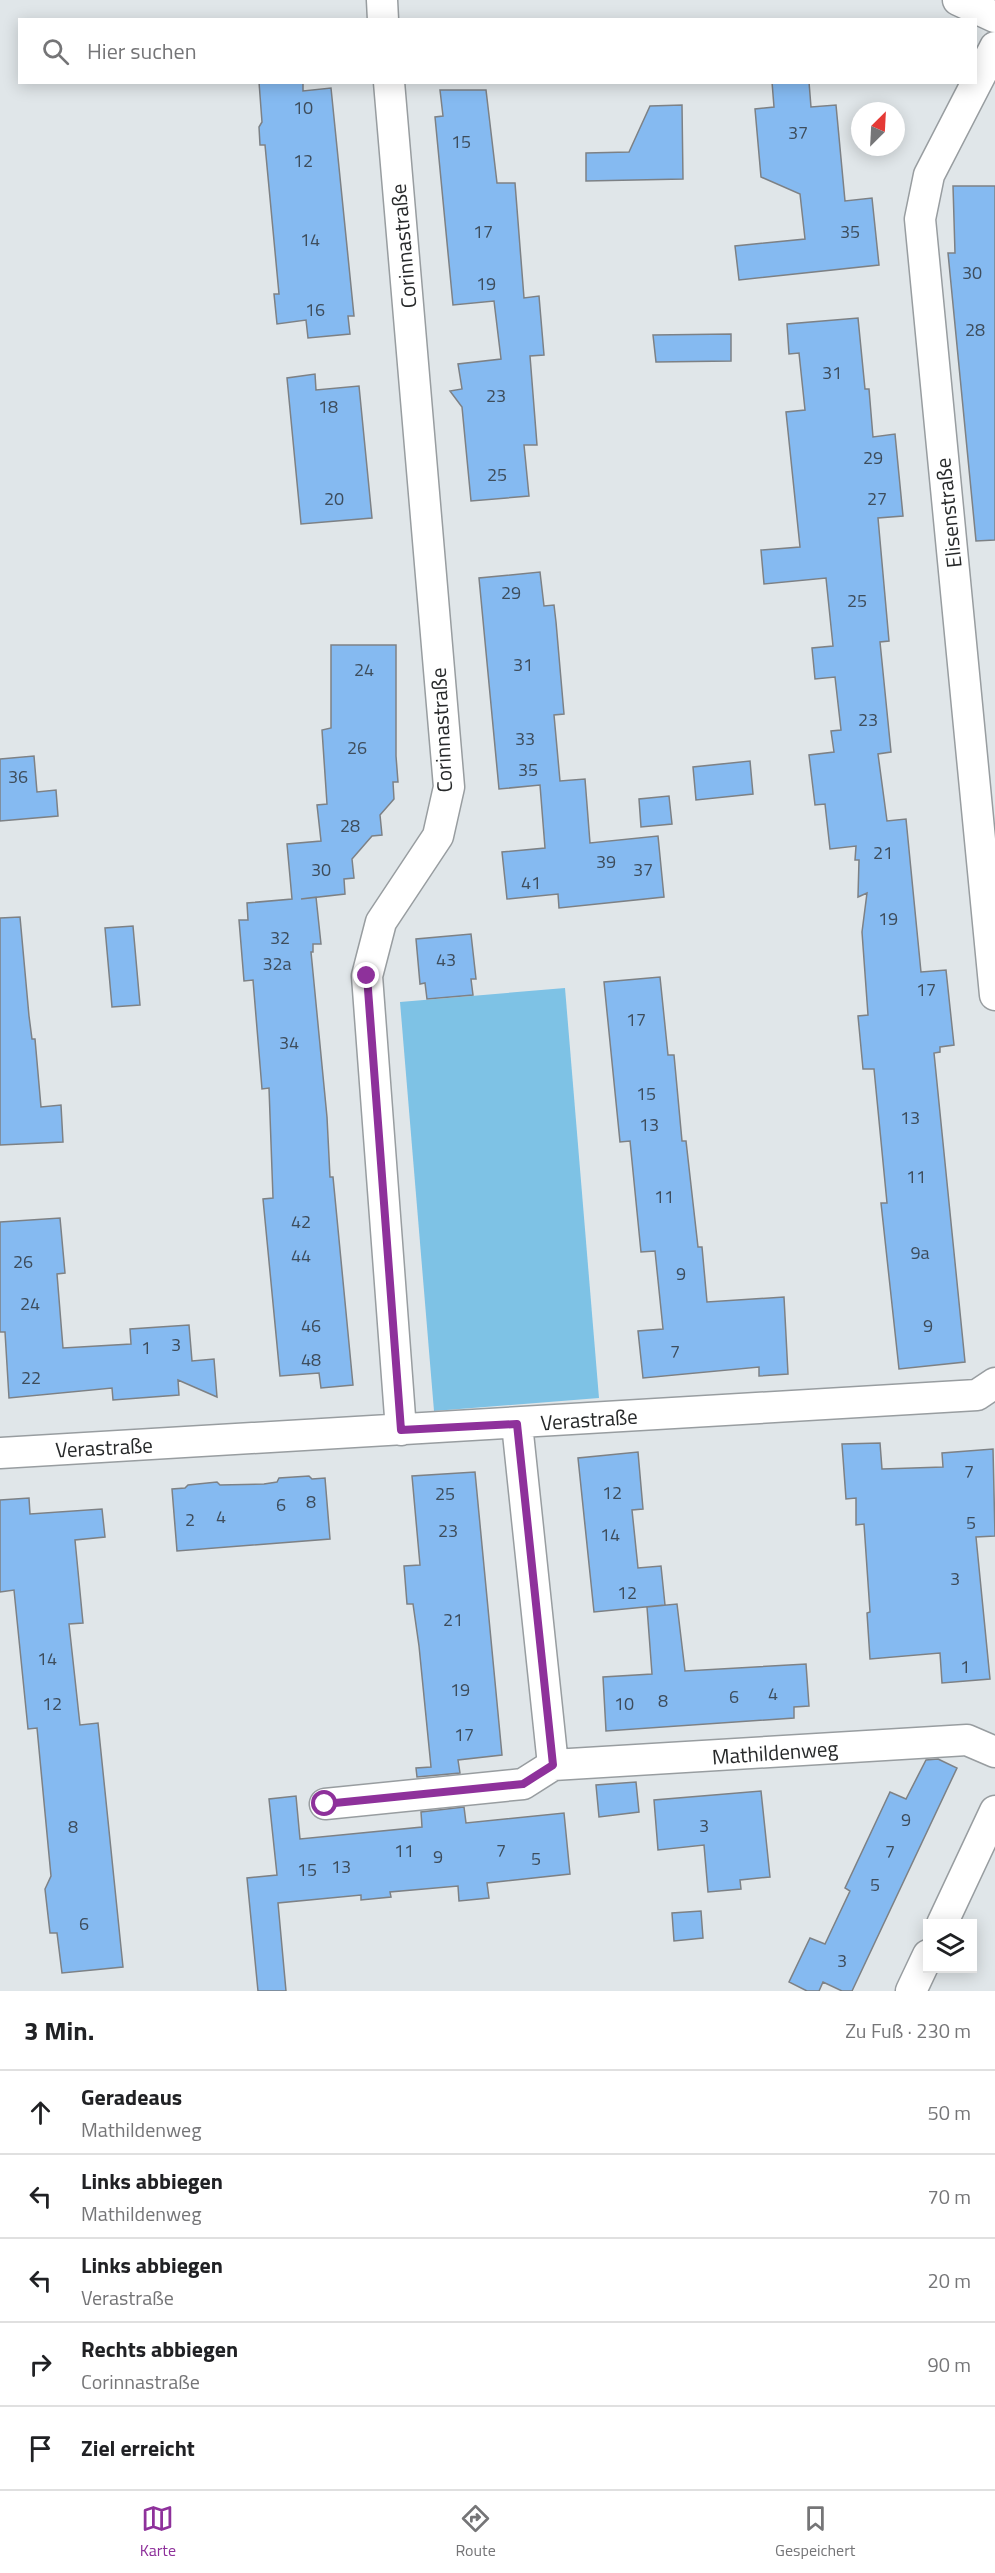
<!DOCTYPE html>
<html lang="de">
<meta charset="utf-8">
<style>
body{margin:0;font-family:"Titillium Web",sans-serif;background:#f6f6f6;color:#202124}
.controls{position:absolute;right:18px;bottom:18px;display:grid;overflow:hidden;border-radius:0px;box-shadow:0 3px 15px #0003}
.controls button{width:54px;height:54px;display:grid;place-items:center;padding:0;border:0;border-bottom:2px solid #e0e0e0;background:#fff;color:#202124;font:30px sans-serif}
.compass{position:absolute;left:851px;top:102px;width:54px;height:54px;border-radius:50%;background:#fff;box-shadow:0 3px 15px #0003;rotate:24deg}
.stop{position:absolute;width:18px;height:18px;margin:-14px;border:4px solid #8e319b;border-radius:50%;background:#fff}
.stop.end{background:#8e319b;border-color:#fff;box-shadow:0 2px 6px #0008}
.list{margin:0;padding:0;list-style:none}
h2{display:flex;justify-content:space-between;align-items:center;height:78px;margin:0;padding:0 24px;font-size:26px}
h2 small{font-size:20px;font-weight:400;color:#757577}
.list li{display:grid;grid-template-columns:39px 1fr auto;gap:18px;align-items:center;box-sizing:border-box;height:84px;padding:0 24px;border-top:2px solid #e0e0e0}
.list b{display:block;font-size:22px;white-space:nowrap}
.list p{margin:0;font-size:20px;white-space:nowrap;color:#757577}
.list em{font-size:20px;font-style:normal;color:#757577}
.icon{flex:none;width:33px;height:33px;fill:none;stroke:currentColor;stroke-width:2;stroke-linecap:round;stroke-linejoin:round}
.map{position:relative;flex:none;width:995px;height:1991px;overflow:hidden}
.search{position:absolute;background:#fff;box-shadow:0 3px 15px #0003;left:18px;right:18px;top:18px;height:66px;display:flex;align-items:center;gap:15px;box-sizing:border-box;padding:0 21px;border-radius:0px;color:#757577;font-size:22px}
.sheet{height:498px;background:#fff}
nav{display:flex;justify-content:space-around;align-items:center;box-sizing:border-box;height:84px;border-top:2px solid #e0e0e0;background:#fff;font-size:16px;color:#757577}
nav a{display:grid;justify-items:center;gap:3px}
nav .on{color:#8e319b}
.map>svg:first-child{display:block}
</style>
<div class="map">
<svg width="995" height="1991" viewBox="0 0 995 1991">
<rect width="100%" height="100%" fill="#e0e6e9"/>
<path fill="#7ec2e5" d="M565 988 599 1398 434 1411 400 1002Z"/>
<path fill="#85baf1" stroke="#7d8185" stroke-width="1.5" d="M259 82H303V91L331 88 354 316H348L350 334 308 338 306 320 277 324 274 294H279L265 145H260L259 127 262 122Z
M772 82H809L811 107 836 105 845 201 872 198 879 265 739 280 735 246 805 239 800 194 761 177 755 109 774 107Z
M440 90H486L497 183H515L524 298 539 296 544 355 530 356 537 445H524L529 496 471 501 462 407 450 391 462 389 458 364 501 359 494 301 453 305 435 117 443 116Z
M682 105 683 179 586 181V153L629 152 650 106Z
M953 186H995V540L976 541 948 253H955Z
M858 318 865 389H869L873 437 895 434 903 516 878 518 889 641 880 642 891 752 878 754 887 821 906 819 921 972 946 970 954 1045 940 1047V1052L934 1053 965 1362 899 1369 881 1203H887L874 1069H863L858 1016 868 1015 862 932 867 893 858 897 859 860H855L856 846 830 849 825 804 815 805 809 755 834 752 831 731 841 730 835 677 815 679 812 648 833 646 826 578 764 584 761 550 800 547 786 412 805 410 799 353 789 354 787 324Z
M731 334V361L656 362 653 335Z
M315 374 316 390 359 386 372 518 301 524 287 378Z
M540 572 544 606 554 605 556 622 564 714 554 715 560 781 585 779 590 843 658 836 664 897 559 908 558 894 507 899 502 852 545 848 540 785 499 789 479 578Z
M331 645H396V756L398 782H393L394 799 380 815 382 835 372 836 352 859 354 878 344 879 345 894 301 899 316 897 321 944H313V952H311L327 1117 330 1177H333L353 1385 321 1388 319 1373 280 1376 263 1199 273 1198 269 1088 262 1089 253 980 244 981 239 920H248L247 903 292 899 287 844 321 841 317 805 327 804 322 730 331 728Z
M34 756 37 792 56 790 58 816 0 821V759Z
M750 761 753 794 696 800 693 767Z
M669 796 672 824 641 827 639 799Z
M20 917 29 1016 32 1039H35L41 1107 61 1105 63 1142 0 1145V918Z
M133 926 140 1005 112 1007 105 928Z
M471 934 476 979H471L473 995 427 999 425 983 420 984 416 939Z
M660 977 668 1055H674L682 1141H686L698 1247H702L707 1302 784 1297 788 1374 759 1376V1367L643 1378 638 1331 663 1329 655 1251 641 1252 630 1141 620 1142 604 982Z
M60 1218 65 1273 57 1274 63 1348 131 1344 130 1329 189 1325 192 1361 214 1359 217 1397 178 1380 179 1395 113 1400 112 1388 9 1398 5 1332H0V1222Z
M880 1443 882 1469 943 1467 942 1453 993 1449 995 1536 976 1537 990 1679 942 1683 940 1653 870 1659 867 1613 870 1612 864 1524 856 1525V1498L846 1499 842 1444Z
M638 1452 643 1509 632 1510 638 1568 661 1566 665 1605 594 1612 578 1458Z
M475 1472 502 1755 458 1760 460 1773 417 1777 416 1768 431 1767 419 1646 413 1604H407L404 1566 420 1565 412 1476Z
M309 1476 312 1479 325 1478 330 1539 177 1551 172 1489 185 1488 188 1485 217 1482 220 1485 264 1484 277 1482 279 1478Z
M29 1498 30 1514 102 1509 105 1537 75 1540 83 1623 69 1624 80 1725 98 1723 123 1967 62 1973 57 1933H50L45 1889 51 1876 37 1728 28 1729 14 1590 0 1592V1500Z
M677 1604 685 1671 806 1664 809 1706 794 1707V1718L606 1731 603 1677 652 1674 647 1607Z
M938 1759 957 1768 852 1991H842L823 1982 819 1991H807L789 1982 810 1938 825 1944 850 1891 845 1888 890 1792 906 1799 926 1760Z
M636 1782 639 1812 599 1817 596 1785Z
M761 1791 770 1877 740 1880 741 1889 708 1892 704 1845 658 1850 654 1800Z
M296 1796 300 1839 422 1827 421 1812 464 1807 466 1823 564 1813 570 1874 487 1883 489 1898 459 1901 458 1886 390 1892 391 1897 361 1900V1895L278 1903 286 1991H258L247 1878 277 1875 269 1799Z
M701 1911 703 1938 674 1941 672 1913Z"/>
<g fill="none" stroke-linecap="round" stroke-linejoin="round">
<defs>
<path id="minor" d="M382 0 383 20
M958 0 995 17
M995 47 929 175 920 219 995 995
M389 82 449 787 438 836 381 922 367 976 401 1430
M517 1424 553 1765 967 1740 995 1752
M0 1453 977 1395 995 1383
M325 1804 523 1784 553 1765
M942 1924 995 1811
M911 1991 928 1955"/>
</defs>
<use href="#minor" stroke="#989da0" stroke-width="33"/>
<use href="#minor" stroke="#fff" stroke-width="30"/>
</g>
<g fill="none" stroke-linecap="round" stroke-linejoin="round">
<path stroke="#8e319b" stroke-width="8" d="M325 1804 523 1784 553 1765 517 1424 401 1430 367 976"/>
</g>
<g text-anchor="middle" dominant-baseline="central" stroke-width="4.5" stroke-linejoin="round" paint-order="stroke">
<g font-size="18" fill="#3e4d5c">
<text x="303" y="107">10</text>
<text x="798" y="132">37</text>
<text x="461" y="141">15</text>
<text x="303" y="160">12</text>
<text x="483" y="231">17</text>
<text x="850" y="231">35</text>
<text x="310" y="239">14</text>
<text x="972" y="272">30</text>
<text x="486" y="283">19</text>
<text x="315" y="309">16</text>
<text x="975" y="329">28</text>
<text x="832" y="372">31</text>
<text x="496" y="395">23</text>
<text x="328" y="406">18</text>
<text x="873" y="457">29</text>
<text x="497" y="474">25</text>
<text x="334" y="498">20</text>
<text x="877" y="498">27</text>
<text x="511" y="592">29</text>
<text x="857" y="600">25</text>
<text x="523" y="664">31</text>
<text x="364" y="669">24</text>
<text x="868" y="719">23</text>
<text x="525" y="738">33</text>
<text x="357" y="747">26</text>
<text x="528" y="769">35</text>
<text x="18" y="776">36</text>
<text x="350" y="825">28</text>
<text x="883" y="852">21</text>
<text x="606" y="861">39</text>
<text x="321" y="869">30</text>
<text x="643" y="869">37</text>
<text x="531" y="882">41</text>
<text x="888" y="918">19</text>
<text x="280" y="937">32</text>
<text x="446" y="959">43</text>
<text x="277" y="963">32a</text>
<text x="926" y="989">17</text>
<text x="636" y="1019">17</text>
<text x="289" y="1042">34</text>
<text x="646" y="1093">15</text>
<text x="910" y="1117">13</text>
<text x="649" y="1124">13</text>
<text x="916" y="1176">11</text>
<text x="664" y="1196">11</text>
<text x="301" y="1221">42</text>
<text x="920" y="1252">9a</text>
<text x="301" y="1255">44</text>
<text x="23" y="1261">26</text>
<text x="681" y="1273">9</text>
<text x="30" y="1303">24</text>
<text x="311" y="1325">46</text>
<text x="928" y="1325">9</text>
<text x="176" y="1344">3</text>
<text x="146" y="1347">1</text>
<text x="675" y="1351">7</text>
<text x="311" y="1359">48</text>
<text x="31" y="1377">22</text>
<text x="969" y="1471">7</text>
<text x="612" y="1492">12</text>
<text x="445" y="1493">25</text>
<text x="311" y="1501">8</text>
<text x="281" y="1504">6</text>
<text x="221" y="1516">4</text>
<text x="190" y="1519">2</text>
<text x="971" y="1522">5</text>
<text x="448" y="1530">23</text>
<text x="610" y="1534">14</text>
<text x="955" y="1578">3</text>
<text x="627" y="1592">12</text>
<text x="453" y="1619">21</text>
<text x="47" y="1658">14</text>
<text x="965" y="1666">1</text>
<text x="460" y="1689">19</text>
<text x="773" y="1693">4</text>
<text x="734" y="1696">6</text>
<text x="663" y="1700">8</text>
<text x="52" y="1703">12</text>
<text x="624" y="1703">10</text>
<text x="464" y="1734">17</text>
<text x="906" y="1819">9</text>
<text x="704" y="1825">3</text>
<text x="73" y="1826">8</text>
<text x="404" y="1850">11</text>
<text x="501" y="1850">7</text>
<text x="890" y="1851">7</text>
<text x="438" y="1856">9</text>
<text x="536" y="1858">5</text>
<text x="341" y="1866">13</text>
<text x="307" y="1869">15</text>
<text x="875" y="1884">5</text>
<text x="84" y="1923">6</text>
<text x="842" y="1960">3</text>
</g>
<g font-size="21" fill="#27292a" stroke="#fff">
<text transform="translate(403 246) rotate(-95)">Corinnastraße</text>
<text transform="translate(948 513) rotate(-96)">Elisenstraße</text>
<text transform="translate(441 730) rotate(-93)">Corinnastraße</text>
<text transform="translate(589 1419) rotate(-4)">Verastraße</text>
<text transform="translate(104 1447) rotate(-3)">Verastraße</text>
<text transform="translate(775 1752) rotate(-4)">Mathildenweg</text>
</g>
</g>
</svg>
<div class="controls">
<button><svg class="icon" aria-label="layers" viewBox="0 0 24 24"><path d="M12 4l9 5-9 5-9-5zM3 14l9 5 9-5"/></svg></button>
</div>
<svg class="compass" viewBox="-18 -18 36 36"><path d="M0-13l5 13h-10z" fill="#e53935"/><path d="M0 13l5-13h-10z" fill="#757577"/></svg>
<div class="stop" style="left:325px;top:1804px"></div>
<div class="stop end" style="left:367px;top:976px"></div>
<div class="search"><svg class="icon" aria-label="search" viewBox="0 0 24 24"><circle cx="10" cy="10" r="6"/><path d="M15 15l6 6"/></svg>Hier suchen</div>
</div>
<section class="sheet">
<h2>3 Min.<small>Zu Fuß · 230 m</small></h2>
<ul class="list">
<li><svg class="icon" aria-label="ahead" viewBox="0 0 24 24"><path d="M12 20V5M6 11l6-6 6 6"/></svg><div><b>Geradeaus</b><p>Mathildenweg</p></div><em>50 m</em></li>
<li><svg class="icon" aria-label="left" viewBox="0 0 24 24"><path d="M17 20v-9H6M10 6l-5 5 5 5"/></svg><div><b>Links abbiegen</b><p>Mathildenweg</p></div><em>70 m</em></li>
<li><svg class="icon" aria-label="left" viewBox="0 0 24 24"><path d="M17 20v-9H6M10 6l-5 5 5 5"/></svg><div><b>Links abbiegen</b><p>Verastraße</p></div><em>20 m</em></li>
<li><svg class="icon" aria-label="right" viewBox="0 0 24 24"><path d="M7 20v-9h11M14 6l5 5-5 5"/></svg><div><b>Rechts abbiegen</b><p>Corinnastraße</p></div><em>90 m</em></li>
<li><svg class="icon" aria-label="arrive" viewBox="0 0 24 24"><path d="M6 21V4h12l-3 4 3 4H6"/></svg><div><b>Ziel erreicht</b></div></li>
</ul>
</section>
<nav>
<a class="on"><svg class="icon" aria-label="map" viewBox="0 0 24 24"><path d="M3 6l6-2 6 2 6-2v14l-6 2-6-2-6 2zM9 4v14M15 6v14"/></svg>Karte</a>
<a><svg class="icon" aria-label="directions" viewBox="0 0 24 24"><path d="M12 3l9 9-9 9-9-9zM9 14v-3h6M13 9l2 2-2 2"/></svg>Route</a>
<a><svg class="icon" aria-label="saved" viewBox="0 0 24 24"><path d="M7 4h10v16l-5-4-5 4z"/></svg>Gespeichert</a>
</nav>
